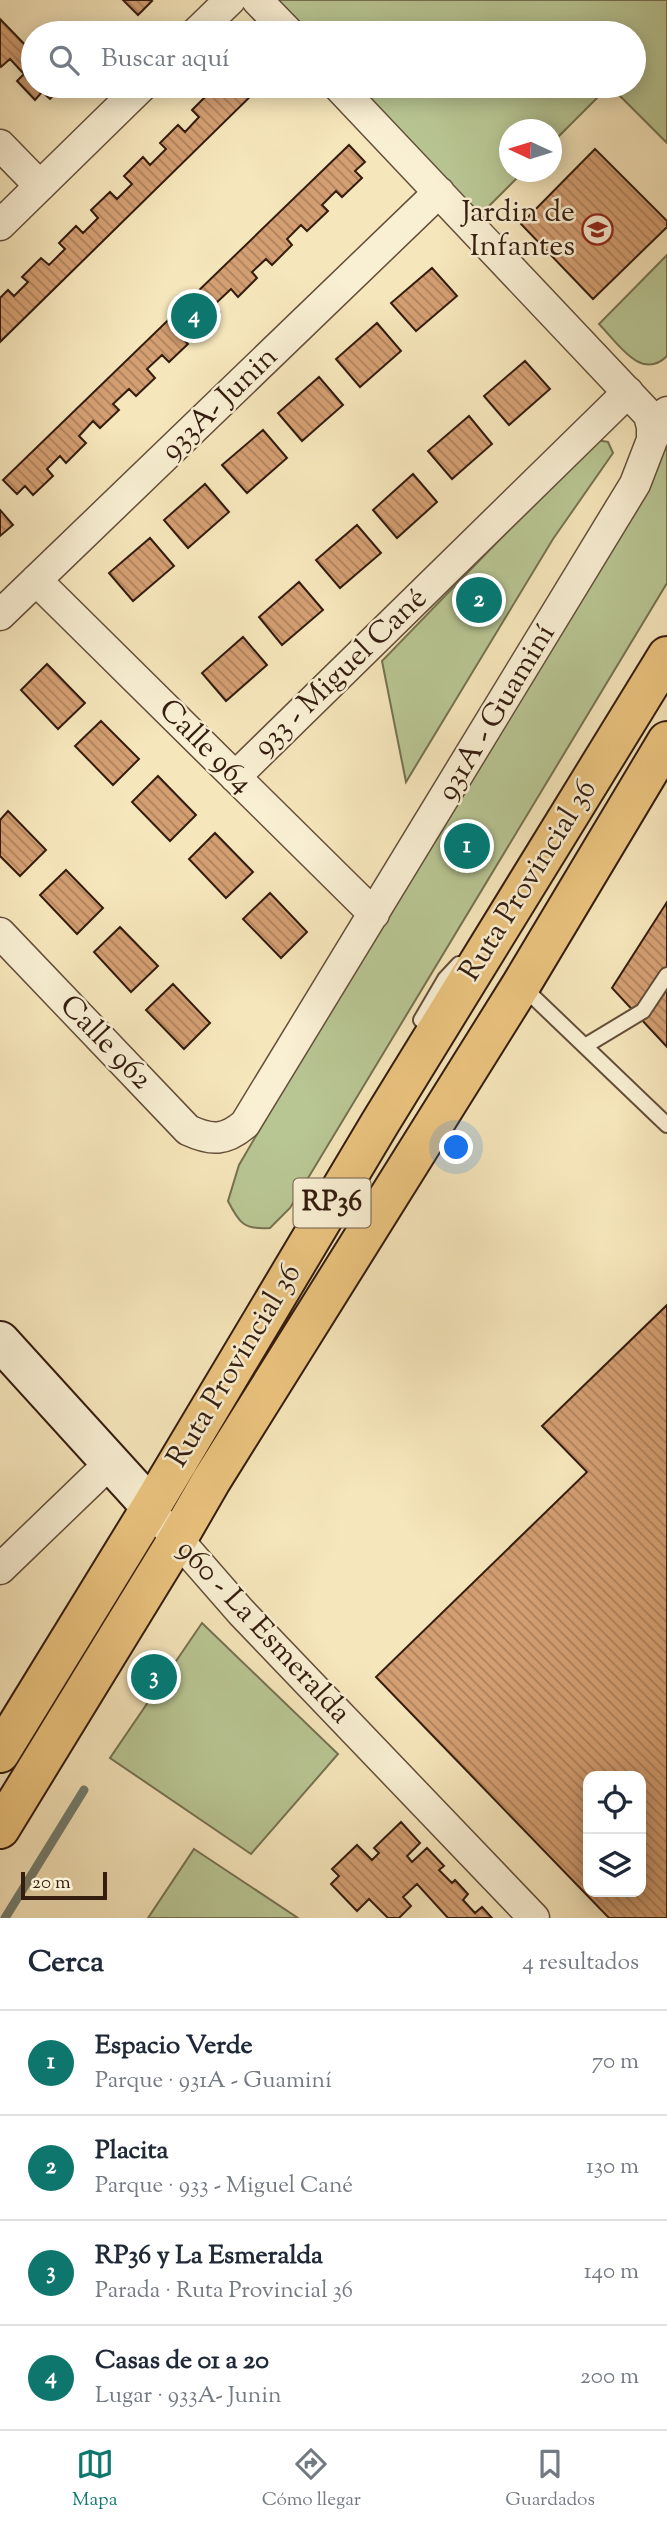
<!DOCTYPE html>
<html lang="es">
<meta charset="utf-8">
<style>
body{margin:0;font-family:"Sorts Mill Goudy",serif;background:#f6f6f7;color:#1f2937}
.controls{position:absolute;right:21px;bottom:21px;display:grid;overflow:hidden;border-radius:14px;box-shadow:0 4px 18px #0003}
.controls button{width:63px;height:63px;display:grid;place-items:center;padding:0;border:0;border-bottom:2px solid #e0e1e3;background:#fff;color:#1f2937;font:35px sans-serif}
.compass{position:absolute;left:499px;top:119px;width:63px;height:63px;border-radius:50%;background:#fff;box-shadow:0 4px 18px #0003;rotate:274deg}
.scale{position:absolute;left:21px;bottom:18px;width:86px;box-sizing:border-box;padding-left:7px;border:4px solid #341c0f;border-top:0;font-size:19px;line-height:24px;white-space:nowrap;color:#341c0f;-webkit-text-stroke:5px #f9efd3;paint-order:stroke}
.you{position:absolute;left:457px;top:1148px;width:24px;height:24px;margin:-18px;border:5px solid #fff;border-radius:50%;background:#1a73e8;box-shadow:0 0 0 10px #1a73e833}
.badge{display:grid;place-items:center;width:46px;height:46px;border-radius:50%;background:#0f766e;color:#fff;font-size:23px;font-weight:700}
.pin{position:absolute;translate:-50% -50%;border:4px solid #fff;box-shadow:0 2px 7px #0006}
.list{margin:0;padding:0;list-style:none}
h2{display:flex;justify-content:space-between;align-items:center;height:91px;margin:0;padding:0 28px;font-size:30px}
h2 small{font-size:23px;font-weight:400;color:#747a83}
.list li{display:grid;grid-template-columns:46px 1fr auto;gap:21px;align-items:center;box-sizing:border-box;height:105px;padding:0 28px;border-top:2px solid #e0e1e3}
.list b{display:block;font-size:26px;white-space:nowrap}
.list p{margin:0;font-size:23px;white-space:nowrap;color:#747a83}
.list em{font-size:23px;font-style:normal;color:#747a83}
.icon{flex:none;width:38px;height:38px;fill:none;stroke:currentColor;stroke-width:2;stroke-linecap:round;stroke-linejoin:round}
.map{position:relative;flex:none;width:667px;height:1918px;overflow:hidden}
.search{position:absolute;background:#fff;box-shadow:0 4px 18px #0003;left:21px;right:21px;top:21px;height:77px;display:flex;align-items:center;gap:18px;box-sizing:border-box;padding:0 24px;border-radius:38px;color:#747a83;font-size:26px}
.sheet{height:511px;background:#fff}
nav{display:flex;justify-content:space-around;align-items:center;box-sizing:border-box;height:98px;border-top:2px solid #e0e1e3;background:#fff;font-size:19px;color:#747a83}
nav a{display:grid;justify-items:center;gap:4px}
nav .on{color:#0f766e}
.map>svg:first-child{display:block}
</style>
<div class="map">
<svg width="667" height="1918" viewBox="0 0 667 1918">
<defs>
<pattern id="building-back-hatch" width="6" height="6" patternUnits="userSpaceOnUse" patternTransform="scale(1.75)"><rect width="6" height="6" fill="#d49f72"/><path d="M-1 5l2 2M0 0l6 6M5-1l2 2" fill="none" stroke="#ad815c"/></pattern>
</defs>
<rect width="100%" height="100%" fill="#f6e6bb"/>
<filter id="stains"><feTurbulence type="fractalNoise" baseFrequency=".00286" numOctaves="4"/><feColorMatrix values="0 0 0 0 .2 0 0 0 0 .09 0 0 0 0 .02 0 0 0 .5 -.17"/></filter>
<radialGradient id="worn" r=".72"><stop offset=".6" stop-color="#630" stop-opacity="0"/><stop offset="1" stop-color="#630" stop-opacity=".3"/></radialGradient>
<path fill="#b8c693" stroke="#767151" stroke-width="2" d="M271 0H667V143L610 86H634V33H303Z
M352 86H609L552 143V130H510V172H523L477 218Z
M667 255V356C641 382 617 342 599 324Z
M667 432V583L290 1208 270 1228C244 1230 239 1223 228 1201L239 1165Z
M596 440 608 442 613 453 553 539 406 782 382 661Z
M202 1623 338 1754 251 1854 110 1758Z
M194 1849 298 1918H148Z"/>
<g fill="none" stroke-linecap="round" stroke-linejoin="round">
<path stroke="#737e70" stroke-width="9" d="M5 1918 84 1790"/>
</g>
<path fill="url(#building-back-hatch)" stroke="#341c0f" stroke-width="2" fill-rule="evenodd" d="M123 0H150L152 1 138 15Z
M0 19 33 53V86H63L50 99 42 92 35 100 17 81 24 74 10 59 1 67 0 65Z
M229 86H261L0 342V298L8 290 14 296 28 282 22 277 41 258 49 265 65 249 59 243 76 226 83 233 98 218 91 210 110 192 117 199 132 184 124 176 143 157 150 165 166 149 160 143 178 125 185 132 199 117 192 110 212 90 218 97Z
M349 145 365 162 355 171 362 178 342 197 336 191 322 205 328 211 307 231 301 225 287 239 292 245 272 265 266 259 252 272 257 278 238 297 231 289 214 305 220 312 203 328 196 321 181 336 188 344 169 362 162 355 147 369 155 378 136 396 129 389 113 404 119 410 100 428 93 421 79 436 86 443 66 463 60 456 47 469 53 476 33 495 25 486 17 494 3 480Z
M595 149 667 221V227L593 299 521 224Z
M432 268 457 296 416 331 391 303Z
M377 323 401 351 360 387 336 359Z
M525 361 550 389 509 425 484 396Z
M319 377 343 405 302 441 278 413Z
M469 416 492 444 452 479 428 451Z
M263 430 287 458 247 493 222 465Z
M413 474 437 502 397 538 373 510Z
M205 484 229 512 188 548 164 520Z
M0 510 13 525 0 536Z
M357 525 381 553 340 588 316 560Z
M150 538 174 566 133 601 109 573Z
M299 582 323 610 282 645 259 617Z
M243 637 267 665 226 701 202 673Z
M47 664 85 703 58 729 21 690Z
M101 721 139 759 113 785 75 746Z
M158 776 196 815 170 841 132 802Z
M8 811 46 850 20 876 0 856V820Z
M215 833 253 872 226 898 189 859Z
M66 870 103 908 77 934 40 895Z
M270 893 307 932 281 958 243 919Z
M667 902V1047L612 988Z
M120 927 158 966 131 992 94 952Z
M173 984 210 1023 184 1049 146 1010Z
M667 1305V1918H609L376 1677 587 1472 542 1426ZM588 1776H641V1892H588Z
M401 1822 420 1843 407 1856 412 1862 427 1848 444 1866 439 1870 452 1883 455 1880 468 1894 463 1900 475 1913 482 1907 492 1918H448L417 1884 403 1897 411 1906 399 1918H388L369 1899 357 1911 331 1884 339 1876 332 1869 357 1845 372 1860 379 1853 374 1848Z"/>
<g fill="none" stroke-linecap="round" stroke-linejoin="round">
<defs>
<path id="lane" d="M522 986 667 1125
M421 1020 445 979 459 964
M585 1046 643 1011 667 975"/>
<path id="street" d="M257 0 289 33
M196 33 230 0
M338 86 649 415 652 427V440
M0 145 40 186
M0 225 142 86
M36 580 374 914
M0 615 439 192
M235 777 628 392
M0 933 188 1130C212 1141 225 1141 245 1124L635 484 652 440 667 412
M165 1525 241 1612 534 1918
M0 1569 111 1462"/>
<path id="secondary" d="M0 1341 151 1507"/>
<path id="primary" d="M0 1753 151 1507 380 1123 667 656
M0 1829 177 1540 211 1481 521 985 667 741"/>
</defs>
<use href="#lane" stroke="#644e3a" stroke-width="18"/>
<use href="#street" stroke="#644e3a" stroke-width="33"/>
<use href="#secondary" stroke="#341c0f" stroke-width="42"/>
<use href="#primary" stroke="#341c0f" stroke-width="42"/>
<use href="#lane" stroke="#f9efd3" stroke-width="14"/>
<use href="#street" stroke="#f9efd3" stroke-width="30"/>
<use href="#secondary" stroke="#f9efd3" stroke-width="38"/>
<use href="#primary" stroke="#ebc37e" stroke-width="38"/>
</g>
<defs>
<symbol id="school-ring" viewBox="-11 -11 22 22"><circle r="9.5" fill="#f9efd3" stroke="#8f2418" stroke-width="1.5"/><path d="M0-5L7-2L0 1L-7-2ZM-4 1L0 2.5L4 1V4Q0 6-4 4Z" fill="#8f2418"/></symbol>
</defs>
<g fill-rule="evenodd">
<use href="#school-ring" x="580" y="212" width="35" height="35"/>
</g>
<g text-anchor="middle" dominant-baseline="central" stroke-width="5" stroke-linejoin="round" paint-order="stroke">
<rect fill="#f9efd3" stroke="#6f5b4a" stroke-width="2" x="293.5" y="1178.5" width="77" height="49" rx="5"/>
<g font-size="28" font-weight="bold" fill="#341c0f">
<text x="332" y="1203">RP36</text>
</g>
<g font-size="30" fill="#341c0f" stroke="#f9efd3" text-anchor="end">
<text x="575" y="213">Jardin de<tspan x="575" dy="34">Infantes</tspan></text>
</g>
<g font-size="30" fill="#341c0f" stroke="#f9efd3">
<text transform="translate(220 404) rotate(-44)">933A- Junin</text>
<text transform="translate(341 673) rotate(-44)">933 - Miguel Cané</text>
<text transform="translate(497 713) rotate(-59)">931A - Guaminí</text>
<text transform="translate(205 747) rotate(45)">Calle 964</text>
<text transform="translate(529 881) rotate(-58)">Ruta Provincial 36</text>
<text transform="translate(105 1043) rotate(46)">Calle 962</text>
<text transform="translate(235 1366) rotate(-59)">Ruta Provincial 36</text>
<text transform="translate(263 1632) rotate(47)">960 - La Esmeralda</text>
</g>
</g>
<rect width="100%" height="100%" filter="url(#stains)"/>
<rect width="100%" height="100%" fill="url(#worn)"/>
</svg>
<div class="controls">
<button><svg class="icon" aria-label="locate" viewBox="0 0 24 24"><circle cx="12" cy="12" r="6"/><path d="M12 2v4M12 18v4M2 12h4M18 12h4"/></svg></button>
<button><svg class="icon" aria-label="layers" viewBox="0 0 24 24"><path d="M12 4l9 5-9 5-9-5zM3 14l9 5 9-5"/></svg></button>
</div>
<svg class="compass" viewBox="-18 -18 36 36"><path d="M0-13l5 13h-10z" fill="#e53935"/><path d="M0 13l5-13h-10z" fill="#747a83"/></svg>
<div class="scale">20 m</div>
<div class="you"></div>
<div class="pin badge" style="left:467px;top:846px">1</div>
<div class="pin badge" style="left:479px;top:600px">2</div>
<div class="pin badge" style="left:154px;top:1677px">3</div>
<div class="pin badge" style="left:194px;top:316px">4</div>
<div class="search"><svg class="icon" aria-label="search" viewBox="0 0 24 24"><circle cx="10" cy="10" r="6"/><path d="M15 15l6 6"/></svg>Buscar aquí</div>
</div>
<section class="sheet">
<h2>Cerca<small>4 resultados</small></h2>
<ul class="list">
<li><span class="badge">1</span><div><b>Espacio Verde</b><p>Parque · 931A - Guaminí</p></div><em>70 m</em></li>
<li><span class="badge">2</span><div><b>Placita</b><p>Parque · 933 - Miguel Cané</p></div><em>130 m</em></li>
<li><span class="badge">3</span><div><b>RP36 y La Esmeralda</b><p>Parada · Ruta Provincial 36</p></div><em>140 m</em></li>
<li><span class="badge">4</span><div><b>Casas de 01 a 20</b><p>Lugar · 933A- Junin</p></div><em>200 m</em></li>
</ul>
</section>
<nav>
<a class="on"><svg class="icon" aria-label="map" viewBox="0 0 24 24"><path d="M3 6l6-2 6 2 6-2v14l-6 2-6-2-6 2zM9 4v14M15 6v14"/></svg>Mapa</a>
<a><svg class="icon" aria-label="directions" viewBox="0 0 24 24"><path d="M12 3l9 9-9 9-9-9zM9 14v-3h6M13 9l2 2-2 2"/></svg>Cómo llegar</a>
<a><svg class="icon" aria-label="saved" viewBox="0 0 24 24"><path d="M7 4h10v16l-5-4-5 4z"/></svg>Guardados</a>
</nav>
